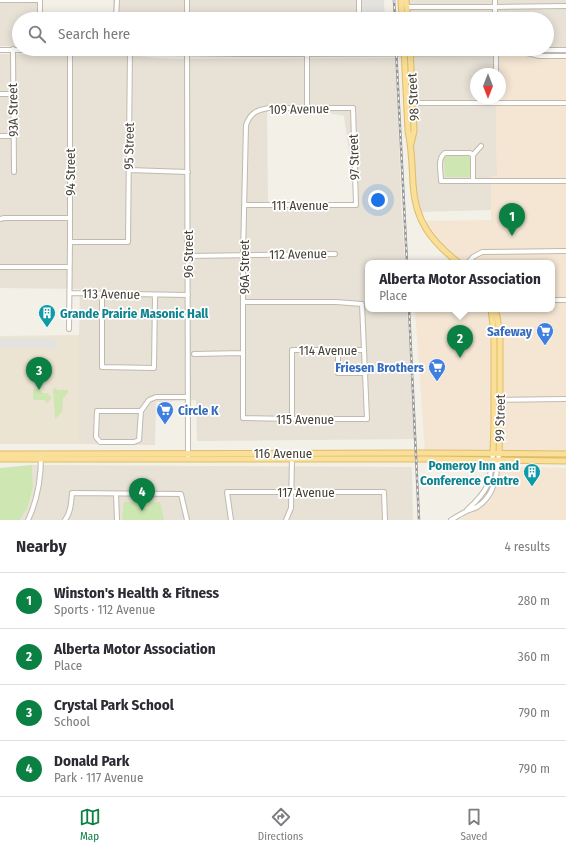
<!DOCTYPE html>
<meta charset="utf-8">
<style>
body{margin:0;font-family:"Fira Sans Condensed",sans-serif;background:#f2f2f3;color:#2b2b33}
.compass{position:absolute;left:470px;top:68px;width:36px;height:36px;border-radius:50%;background:#fff;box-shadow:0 2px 10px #0003;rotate:180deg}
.you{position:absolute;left:378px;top:200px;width:14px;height:14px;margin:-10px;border:3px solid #fff;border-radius:50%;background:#1a73e8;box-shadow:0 0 0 6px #1a73e833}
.badge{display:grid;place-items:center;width:26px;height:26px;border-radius:50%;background:#0b8043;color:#fff;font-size:13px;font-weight:700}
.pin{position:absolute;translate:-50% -33px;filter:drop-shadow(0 1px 2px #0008)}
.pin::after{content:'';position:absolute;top:21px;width:14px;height:12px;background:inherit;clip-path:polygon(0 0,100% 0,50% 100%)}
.popup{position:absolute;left:365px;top:260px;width:190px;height:52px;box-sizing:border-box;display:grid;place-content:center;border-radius:8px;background:#fff;filter:drop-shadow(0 1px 3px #0005);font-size:13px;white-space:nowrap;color:#7c7c81}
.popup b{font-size:15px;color:#2b2b33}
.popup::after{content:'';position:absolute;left:50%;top:100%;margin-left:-8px;border:8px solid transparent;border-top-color:#fff}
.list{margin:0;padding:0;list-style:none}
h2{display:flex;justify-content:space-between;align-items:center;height:52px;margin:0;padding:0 16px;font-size:17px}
h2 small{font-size:13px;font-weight:400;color:#7c7c81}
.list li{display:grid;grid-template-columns:26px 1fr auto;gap:12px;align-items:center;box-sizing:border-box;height:56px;padding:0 16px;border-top:1px solid #e1e1e2}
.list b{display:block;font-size:15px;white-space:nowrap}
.list p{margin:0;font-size:13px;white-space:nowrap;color:#7c7c81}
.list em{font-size:13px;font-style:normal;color:#7c7c81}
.icon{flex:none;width:22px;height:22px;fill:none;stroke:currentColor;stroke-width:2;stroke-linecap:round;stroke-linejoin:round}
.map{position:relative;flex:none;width:566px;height:520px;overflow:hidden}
.search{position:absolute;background:#fff;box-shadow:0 2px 10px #0003;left:12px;right:12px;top:12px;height:44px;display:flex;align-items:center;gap:10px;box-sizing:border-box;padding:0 14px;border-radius:22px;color:#7c7c81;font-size:15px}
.sheet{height:276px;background:#fff}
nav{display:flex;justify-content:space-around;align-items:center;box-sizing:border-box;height:56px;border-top:1px solid #e1e1e2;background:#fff;font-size:11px;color:#7c7c81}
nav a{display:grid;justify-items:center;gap:2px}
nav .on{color:#0b8043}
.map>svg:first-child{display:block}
</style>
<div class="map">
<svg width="566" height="520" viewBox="0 0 566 520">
<rect width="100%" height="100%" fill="#f3f0e8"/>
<path fill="#e7e1d6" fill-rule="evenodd" d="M0 0H42V19H19V46H0Z
M113 0H363V19H113Z
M408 0H566V50H538L496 74H476V98H496L497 176H491V210L417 212 411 145 414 131 410 49H547V19H408Z
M187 49H363V51H194Z
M0 54H123L156 58 176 59 396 58 401 200 405 263H368V309H407L415 439 197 441 196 400 156 402 155 445 79 444V335L80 289 0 288ZM267 109H309L344 116 356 203 268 204Z
M32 465 412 467 413 520H20L28 507 33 487Z"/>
<path fill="#f4e6d3" d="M496 53 539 56H566V454L425 453 415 309H552V263H459L445 252 421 221 491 220V176H497L496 98H500V74H496Z
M500 467 566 468V520H459L489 502 497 487Z"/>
<path fill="#ece4d2" d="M79 335V444H0V336Z"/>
<path fill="#cee6b2" d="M445 156H469C472 162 471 171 469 177H445L444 157Z
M55 388 58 390H68V393L63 398 62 412 55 419 53 389Z
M34 389H39L42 393H47L52 398 47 403 44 400H35L33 399V390Z
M32 465 33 487 28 507 20 520H0V468Z
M124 502H160L164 520H122Z"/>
<path fill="#e4e2df" d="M364 0H384L385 19H363V1Z
M0 338H55V341H57V348H0Z"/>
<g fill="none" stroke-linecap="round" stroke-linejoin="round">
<defs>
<path id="minor" d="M0 0H40
M187 0V19
M359 0V19
M495 0V19
M408 7H495L566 6
M40 19V0
M116 19 117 0
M13 49 14 172
M187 49 188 457
M496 49V74
M0 50H130L172 53 246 54 525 53 538 50H566
M527 53 539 56H566
M307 54V108
M0 94H13
M413 103H566
M0 136H13
M473 155 481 146
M129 170 188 172
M473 180V155L470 153H445C437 158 441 172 441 181H566
M0 219 4 218H70
M70 242H128L130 50
M188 256 335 254
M468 263 473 257 482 252 566 251
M0 267H69
M70 293 188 295
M102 294V367L154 368 155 295
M552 300H566
M244 302H336L362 304 367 419H292L243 418V255L246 125C251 112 257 110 269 108H353L356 205H244
M69 329 70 242V50
M338 350V373H366
M194 354 243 353
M498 400 566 399
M141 411H97L96 437 100 442H134L139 440 141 411 149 400 156 397H188
M292 419V350H364
M116 494 117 520
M467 510C490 489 490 483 493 453
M28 520C38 499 41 479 41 456
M65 520C71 512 71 503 72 493L181 494 187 520
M231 520 227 492H384L385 520
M286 520 291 508 292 457
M451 520C456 517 461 514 465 512 469 510 473 509 477 507 496 495 497 473 499 453"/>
<path id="major" d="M401 0 402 19
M406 0 408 19
M404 49 408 131C412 149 412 166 413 184 415 221 431 241 459 263
M410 49 414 131 411 144
M491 309 494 334V424L493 453
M494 309 497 316 500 335V425L499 453
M0 454 425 453 566 454
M0 459H426L566 461"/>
</defs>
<use href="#minor" stroke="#c1baad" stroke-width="6"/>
<use href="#major" stroke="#dfbc6a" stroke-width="7"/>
<use href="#minor" stroke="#fff" stroke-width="4"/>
<use href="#major" stroke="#fadf99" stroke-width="5"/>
<defs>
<path id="rail" d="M394 0 395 19
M396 49 407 263
M409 309 419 520"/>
</defs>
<use href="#rail" stroke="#969696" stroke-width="2.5"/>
<use href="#rail" stroke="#fff" stroke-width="1" stroke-dasharray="3" stroke-linecap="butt"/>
</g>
<defs>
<symbol id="building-pin" viewBox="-11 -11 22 30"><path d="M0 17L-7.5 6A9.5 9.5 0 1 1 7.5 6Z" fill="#0f9aa8" stroke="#fff"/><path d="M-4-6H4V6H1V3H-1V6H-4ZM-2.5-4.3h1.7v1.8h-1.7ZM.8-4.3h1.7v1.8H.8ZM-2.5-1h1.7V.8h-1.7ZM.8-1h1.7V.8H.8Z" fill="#fff"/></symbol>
<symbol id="supermarket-pin" viewBox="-11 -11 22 30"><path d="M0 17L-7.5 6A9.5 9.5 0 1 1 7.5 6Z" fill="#3f7fe0" stroke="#fff"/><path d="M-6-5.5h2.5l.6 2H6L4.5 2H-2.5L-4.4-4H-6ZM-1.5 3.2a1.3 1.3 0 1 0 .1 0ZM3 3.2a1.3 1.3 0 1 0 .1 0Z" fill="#fff"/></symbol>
</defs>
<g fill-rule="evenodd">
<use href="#building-pin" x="37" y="303" width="20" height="27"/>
<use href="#supermarket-pin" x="535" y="321" width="20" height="27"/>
<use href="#supermarket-pin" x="427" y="357" width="20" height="27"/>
<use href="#supermarket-pin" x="155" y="400" width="20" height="27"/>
<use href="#building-pin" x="522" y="462" width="20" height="27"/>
</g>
<g text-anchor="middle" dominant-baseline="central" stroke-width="3.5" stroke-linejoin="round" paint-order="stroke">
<g font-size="13" fill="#464037" stroke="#fff">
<text transform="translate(413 97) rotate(-93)">98 Street</text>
<text transform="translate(299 109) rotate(-1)">109 Avenue</text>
<text transform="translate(13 110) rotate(-91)">93A Street</text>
<text transform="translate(129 146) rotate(-89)">95 Street</text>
<text transform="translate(354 157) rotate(-92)">97 Street</text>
<text transform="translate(70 172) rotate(-90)">94 Street</text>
<text x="300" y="205">111 Avenue</text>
<text transform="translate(188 254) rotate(-90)">96 Street</text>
<text transform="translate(298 254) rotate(-1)">112 Avenue</text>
<text transform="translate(244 267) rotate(-90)">96A Street</text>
<text transform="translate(111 294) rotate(1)">113 Avenue</text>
<text x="328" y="350">114 Avenue</text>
<text transform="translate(500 418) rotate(-89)">99 Street</text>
<text x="305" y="419">115 Avenue</text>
<text x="283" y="453">116 Avenue</text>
<text x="306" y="492">117 Avenue</text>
</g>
<g font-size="13" font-weight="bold" fill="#0d838f" stroke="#fff" text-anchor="start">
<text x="60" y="313">Grande Prairie Masonic Hall</text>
<text x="519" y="465" text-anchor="end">Pomeroy Inn and<tspan x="519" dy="15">Conference Centre</tspan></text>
</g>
<g font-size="13" font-weight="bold" fill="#366cbe" stroke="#fff" text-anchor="end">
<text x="532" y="331">Safeway</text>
<text x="424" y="367">Friesen Brothers</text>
<text x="178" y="410" text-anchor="start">Circle K</text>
</g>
</g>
</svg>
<svg class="compass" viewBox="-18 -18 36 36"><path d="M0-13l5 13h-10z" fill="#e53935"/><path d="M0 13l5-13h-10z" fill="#7c7c81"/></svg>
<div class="you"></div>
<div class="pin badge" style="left:512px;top:236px">1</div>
<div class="pin badge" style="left:460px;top:358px">2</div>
<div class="popup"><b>Alberta Motor Association</b>Place</div>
<div class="pin badge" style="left:39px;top:390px">3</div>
<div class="pin badge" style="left:142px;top:511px">4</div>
<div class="search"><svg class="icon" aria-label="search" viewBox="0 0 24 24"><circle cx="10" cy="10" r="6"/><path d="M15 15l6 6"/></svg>Search here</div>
</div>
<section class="sheet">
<h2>Nearby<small>4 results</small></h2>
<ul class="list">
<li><span class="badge">1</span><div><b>Winston's Health &amp; Fitness</b><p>Sports · 112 Avenue</p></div><em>280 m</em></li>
<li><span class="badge">2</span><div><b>Alberta Motor Association</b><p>Place</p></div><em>360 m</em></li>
<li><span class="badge">3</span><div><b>Crystal Park School</b><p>School</p></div><em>790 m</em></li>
<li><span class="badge">4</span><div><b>Donald Park</b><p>Park · 117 Avenue</p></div><em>790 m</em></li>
</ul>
</section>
<nav>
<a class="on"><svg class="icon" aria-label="map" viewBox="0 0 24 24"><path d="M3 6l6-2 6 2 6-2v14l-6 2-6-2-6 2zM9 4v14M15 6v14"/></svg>Map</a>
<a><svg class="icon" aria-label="directions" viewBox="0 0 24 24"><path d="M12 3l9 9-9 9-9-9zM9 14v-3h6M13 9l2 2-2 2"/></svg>Directions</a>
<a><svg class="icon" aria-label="saved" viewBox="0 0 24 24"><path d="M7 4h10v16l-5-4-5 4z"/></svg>Saved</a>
</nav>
